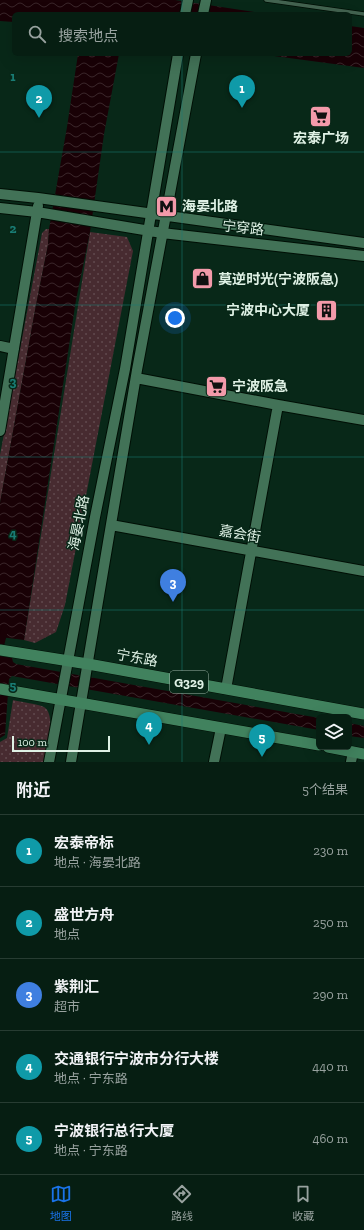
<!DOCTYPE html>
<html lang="zh">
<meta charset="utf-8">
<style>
body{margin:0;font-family:"Zilla Slab","Noto Sans SC",serif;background:#142b20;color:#f1f3f6}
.controls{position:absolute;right:12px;bottom:12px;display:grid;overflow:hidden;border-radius:6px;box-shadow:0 4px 16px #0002}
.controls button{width:36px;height:36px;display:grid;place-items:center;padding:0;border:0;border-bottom:1px solid #273c32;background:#061e12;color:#f1f3f6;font:20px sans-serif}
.scale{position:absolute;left:12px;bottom:10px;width:98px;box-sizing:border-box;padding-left:4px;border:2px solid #dff1e5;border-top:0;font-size:11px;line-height:14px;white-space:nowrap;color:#dff1e5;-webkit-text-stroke:3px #082818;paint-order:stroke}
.you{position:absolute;left:175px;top:318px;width:14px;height:14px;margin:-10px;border:3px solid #fff;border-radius:50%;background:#1a73e8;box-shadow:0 0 0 6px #1a73e833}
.badge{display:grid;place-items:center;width:26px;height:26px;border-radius:50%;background:#1a73e8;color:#fff;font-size:13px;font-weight:700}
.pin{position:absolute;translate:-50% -33px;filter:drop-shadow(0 1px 2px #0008)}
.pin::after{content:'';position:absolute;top:21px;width:14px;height:12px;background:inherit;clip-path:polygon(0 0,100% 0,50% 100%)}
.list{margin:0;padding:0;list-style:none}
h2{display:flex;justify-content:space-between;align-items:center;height:52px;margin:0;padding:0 16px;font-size:17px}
h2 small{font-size:13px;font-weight:400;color:#98a29f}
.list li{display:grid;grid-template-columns:26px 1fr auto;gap:12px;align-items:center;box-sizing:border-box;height:72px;padding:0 16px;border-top:1px solid #273c32}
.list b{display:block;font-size:15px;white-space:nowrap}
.list p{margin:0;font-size:13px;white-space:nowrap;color:#98a29f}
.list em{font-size:13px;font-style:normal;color:#98a29f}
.icon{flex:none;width:22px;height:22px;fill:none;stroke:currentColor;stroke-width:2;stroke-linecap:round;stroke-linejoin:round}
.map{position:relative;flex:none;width:364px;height:762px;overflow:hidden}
.search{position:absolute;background:#061e12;box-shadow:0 4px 16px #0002;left:12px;right:12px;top:12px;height:44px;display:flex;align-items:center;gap:10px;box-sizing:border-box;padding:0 14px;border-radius:6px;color:#98a29f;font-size:15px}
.sheet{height:412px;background:#061e12}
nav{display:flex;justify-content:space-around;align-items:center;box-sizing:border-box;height:56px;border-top:1px solid #273c32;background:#061e12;font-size:11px;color:#98a29f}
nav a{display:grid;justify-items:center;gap:2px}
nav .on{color:#1a73e8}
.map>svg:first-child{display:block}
</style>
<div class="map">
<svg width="364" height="762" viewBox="0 0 364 762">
<defs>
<pattern id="park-dots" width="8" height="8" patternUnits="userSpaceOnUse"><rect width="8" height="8" fill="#472b30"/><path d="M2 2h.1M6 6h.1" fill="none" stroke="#614a4e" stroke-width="1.8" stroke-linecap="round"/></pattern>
<pattern id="water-waves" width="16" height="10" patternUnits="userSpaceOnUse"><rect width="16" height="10" fill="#190106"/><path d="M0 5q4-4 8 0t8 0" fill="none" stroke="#3a262a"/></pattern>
</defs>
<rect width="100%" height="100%" fill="#082818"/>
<path fill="url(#park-dots)" d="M46 229H49L48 245 36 305 0 503V455L42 233Z
M90 232 127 237 133 251 65 605 56 632 35 643 24 640Z
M13 700C20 702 39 704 44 707 57 715 46 750 44 762H0V742L7 738Z"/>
<path fill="url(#water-waves)" d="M0 0H175L268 14H14V22L0 21Z
M350 26 364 28V68L259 54H350Z
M78 54H119L104 134 90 232 76 300 24 640 0 637V503L36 305 48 245 49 229 67 127Z
M0 656 12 658 13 662 16 664 319 718V730L12 676 9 679 5 735 0 738Z
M349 723 364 726V738L349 736Z"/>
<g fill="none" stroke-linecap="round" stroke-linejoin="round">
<path stroke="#190106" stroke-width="7" d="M0 647 5 628"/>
<defs>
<path id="lane" d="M266 0 364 14"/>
<path id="secondary" d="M185 14 188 0
M203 14 206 0
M0 194 38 198 364 243
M0 208 37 212 162 233 364 256
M0 346 14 349
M136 378 278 405 364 420
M0 431 38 206
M111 525 364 571
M226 689 278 405
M49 762 95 517 125 369 178 54
M71 762 137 370 196 54
M214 762 221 728
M351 762 353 752"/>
<path id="primary" d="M0 650 88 664 364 714
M0 689 319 745
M328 747 364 754"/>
</defs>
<use href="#lane" stroke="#000f05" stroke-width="5"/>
<use href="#secondary" stroke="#000f05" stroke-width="12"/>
<use href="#primary" stroke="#000f05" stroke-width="12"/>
<use href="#lane" stroke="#436350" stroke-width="3.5"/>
<use href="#secondary" stroke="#427257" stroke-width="10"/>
<use href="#primary" stroke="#41825e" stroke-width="11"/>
</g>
<path fill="none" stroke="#197c74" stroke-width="1" stroke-opacity="0.55" d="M182 0V14M182 54V762M0 152H364M0 305H364M0 457H364M0 610H364"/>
<defs>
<symbol id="supermarket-square" viewBox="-11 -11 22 22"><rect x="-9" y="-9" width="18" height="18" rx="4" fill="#f39aaa" stroke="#082818"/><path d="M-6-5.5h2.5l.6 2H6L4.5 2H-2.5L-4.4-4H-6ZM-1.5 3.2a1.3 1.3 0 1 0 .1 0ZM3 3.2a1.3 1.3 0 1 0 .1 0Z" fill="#111"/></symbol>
<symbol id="metro-square" viewBox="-11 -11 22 22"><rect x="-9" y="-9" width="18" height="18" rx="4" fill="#f39aaa" stroke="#082818"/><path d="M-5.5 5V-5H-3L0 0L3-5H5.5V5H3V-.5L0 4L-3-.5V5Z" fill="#111"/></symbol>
<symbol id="shop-square" viewBox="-11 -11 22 22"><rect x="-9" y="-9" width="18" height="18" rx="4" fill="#f39aaa" stroke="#082818"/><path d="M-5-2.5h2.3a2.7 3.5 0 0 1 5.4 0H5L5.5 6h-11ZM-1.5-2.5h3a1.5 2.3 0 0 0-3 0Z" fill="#111"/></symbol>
<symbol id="building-square" viewBox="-11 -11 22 22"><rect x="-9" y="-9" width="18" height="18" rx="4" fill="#f39aaa" stroke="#082818"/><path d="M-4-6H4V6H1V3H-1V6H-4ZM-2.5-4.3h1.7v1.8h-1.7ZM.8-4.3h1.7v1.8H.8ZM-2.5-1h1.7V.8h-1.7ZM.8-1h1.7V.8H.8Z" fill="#111"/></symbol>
</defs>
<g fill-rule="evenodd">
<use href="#supermarket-square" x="308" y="104" width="25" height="25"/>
<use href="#metro-square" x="154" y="194" width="25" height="25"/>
<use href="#shop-square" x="190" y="266" width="25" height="25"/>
<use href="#building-square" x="314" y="298" width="25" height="25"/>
<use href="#supermarket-square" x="204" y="374" width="25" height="25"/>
</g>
<g text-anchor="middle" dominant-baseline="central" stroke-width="3" stroke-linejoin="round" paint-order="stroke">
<rect fill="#082818" stroke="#9eb5a8" stroke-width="1" x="170" y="671" width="38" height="22" rx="3"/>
<g font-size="13" font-weight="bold" fill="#dff1e5">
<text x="189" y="682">G329</text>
</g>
<g font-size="14" font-weight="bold" fill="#dff1e5" stroke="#082818" text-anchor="start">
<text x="321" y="138" text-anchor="middle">宏泰广场</text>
<text x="182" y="206">海晏北路</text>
<text x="218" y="279">莫逆时光(宁波阪急)</text>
<text x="310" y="310" text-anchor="end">宁波中心大厦</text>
<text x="232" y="386">宁波阪急</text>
</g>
<g font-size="14" fill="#dff1e5" stroke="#082818">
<text transform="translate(243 228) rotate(6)">宁穿路</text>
<text transform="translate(79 523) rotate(-79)">海晏北路</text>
<text transform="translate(240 534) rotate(10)">嘉会街</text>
<text transform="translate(137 658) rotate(10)">宁东路</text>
</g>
</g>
<g font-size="13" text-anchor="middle" font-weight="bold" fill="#197c74" stroke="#082818" stroke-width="3" stroke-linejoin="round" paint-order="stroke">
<text x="13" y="81">1</text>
<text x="13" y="233">2</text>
<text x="13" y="386">3</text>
<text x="13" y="538">4</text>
<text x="13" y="690">5</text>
</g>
</svg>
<div class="controls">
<button><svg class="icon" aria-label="layers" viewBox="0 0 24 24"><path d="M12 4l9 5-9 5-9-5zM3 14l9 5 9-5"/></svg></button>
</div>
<div class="scale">100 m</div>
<div class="you"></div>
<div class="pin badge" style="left:242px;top:108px;background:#0f9aa8">1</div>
<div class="pin badge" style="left:39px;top:118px;background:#0f9aa8">2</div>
<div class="pin badge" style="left:173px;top:602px;background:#3f7fe0">3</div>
<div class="pin badge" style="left:149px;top:745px;background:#0f9aa8">4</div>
<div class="pin badge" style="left:262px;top:757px;background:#0f9aa8">5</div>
<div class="search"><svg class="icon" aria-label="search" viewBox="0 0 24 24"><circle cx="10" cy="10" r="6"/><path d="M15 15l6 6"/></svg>搜索地点</div>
</div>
<section class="sheet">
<h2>附近<small>5个结果</small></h2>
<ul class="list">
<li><span class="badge" style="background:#0f9aa8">1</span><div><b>宏泰帝标</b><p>地点 · 海晏北路</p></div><em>230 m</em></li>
<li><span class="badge" style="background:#0f9aa8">2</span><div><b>盛世方舟</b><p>地点</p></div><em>250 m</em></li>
<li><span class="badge" style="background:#3f7fe0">3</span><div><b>紫荆汇</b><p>超市</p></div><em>290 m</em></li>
<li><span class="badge" style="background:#0f9aa8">4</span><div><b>交通银行宁波市分行大楼</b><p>地点 · 宁东路</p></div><em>440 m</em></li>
<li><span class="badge" style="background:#0f9aa8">5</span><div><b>宁波银行总行大厦</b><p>地点 · 宁东路</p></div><em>460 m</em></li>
</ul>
</section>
<nav>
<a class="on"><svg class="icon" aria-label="map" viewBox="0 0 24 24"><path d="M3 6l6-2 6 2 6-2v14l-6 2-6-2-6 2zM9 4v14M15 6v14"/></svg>地图</a>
<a><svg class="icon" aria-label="directions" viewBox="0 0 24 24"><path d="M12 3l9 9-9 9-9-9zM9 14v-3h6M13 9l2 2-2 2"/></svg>路线</a>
<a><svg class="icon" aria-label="saved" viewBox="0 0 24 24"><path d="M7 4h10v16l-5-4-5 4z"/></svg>收藏</a>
</nav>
